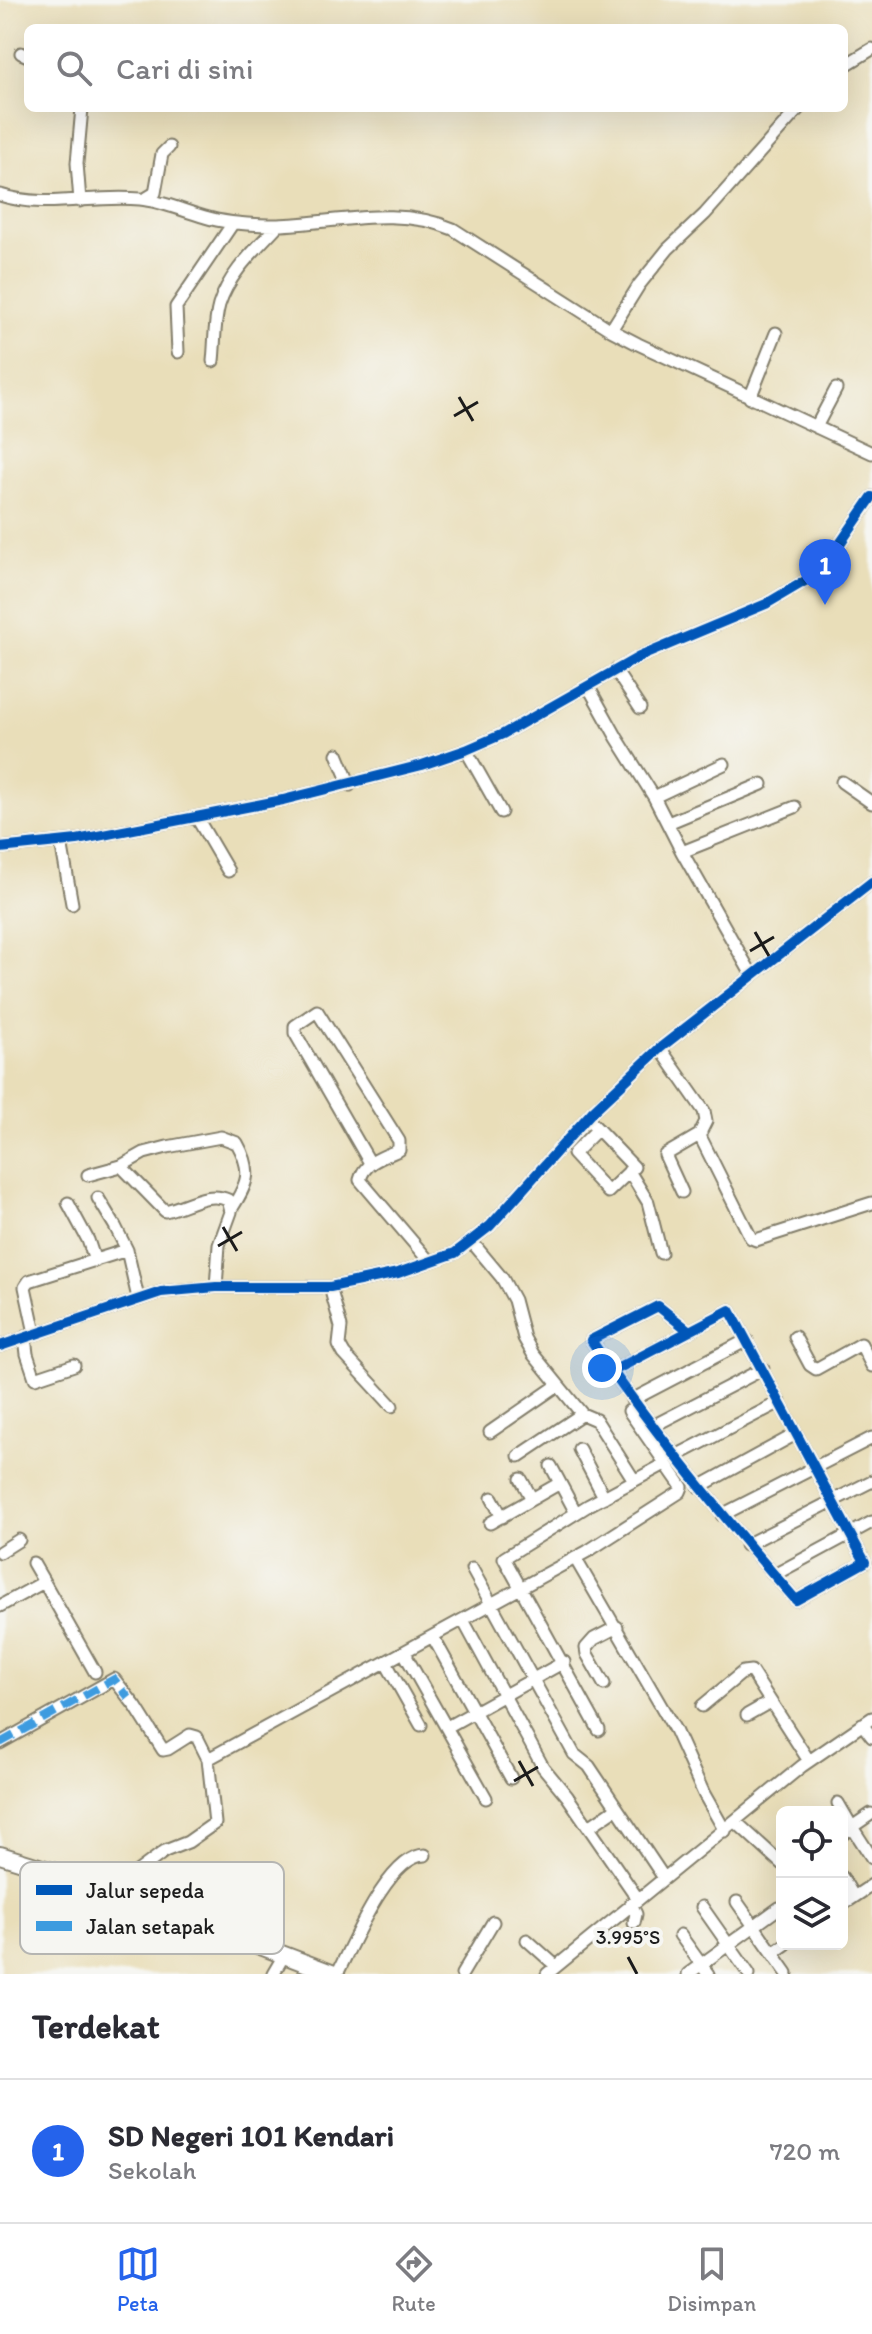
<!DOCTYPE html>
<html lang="id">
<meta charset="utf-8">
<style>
body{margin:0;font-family:Itim,sans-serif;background:#f2f2f3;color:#2b2b33}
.controls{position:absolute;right:24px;bottom:24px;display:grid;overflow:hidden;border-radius:12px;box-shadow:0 8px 32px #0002}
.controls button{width:72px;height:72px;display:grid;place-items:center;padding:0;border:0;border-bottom:2px solid #e1e1e2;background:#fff;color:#2b2b33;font:40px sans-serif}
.you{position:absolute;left:602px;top:1368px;width:28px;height:28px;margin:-20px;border:6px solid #fff;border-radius:50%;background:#1a73e8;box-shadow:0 0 0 12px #1a73e833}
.badge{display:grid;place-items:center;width:52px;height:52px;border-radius:50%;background:#2563eb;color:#fff;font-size:26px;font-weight:700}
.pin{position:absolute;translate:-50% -66px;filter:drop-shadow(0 2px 4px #0008)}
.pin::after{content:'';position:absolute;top:42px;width:28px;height:24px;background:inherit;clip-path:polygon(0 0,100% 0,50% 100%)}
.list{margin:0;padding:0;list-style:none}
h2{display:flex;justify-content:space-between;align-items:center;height:104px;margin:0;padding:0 32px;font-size:34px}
h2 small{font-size:26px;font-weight:400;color:#7c7c81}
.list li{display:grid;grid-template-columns:52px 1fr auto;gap:24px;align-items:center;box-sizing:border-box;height:144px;padding:0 32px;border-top:2px solid #e1e1e2}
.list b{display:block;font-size:30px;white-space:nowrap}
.list p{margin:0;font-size:26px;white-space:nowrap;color:#7c7c81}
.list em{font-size:26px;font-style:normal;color:#7c7c81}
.icon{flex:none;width:44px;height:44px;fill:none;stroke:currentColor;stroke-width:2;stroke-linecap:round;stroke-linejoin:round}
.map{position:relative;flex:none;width:872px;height:1974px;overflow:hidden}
.search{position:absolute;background:#fff;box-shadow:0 8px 32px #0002;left:24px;right:24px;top:24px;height:88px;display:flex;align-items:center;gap:20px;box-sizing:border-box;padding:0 28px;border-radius:12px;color:#7c7c81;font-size:30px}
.sheet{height:248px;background:#fff}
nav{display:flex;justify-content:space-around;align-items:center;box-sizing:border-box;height:112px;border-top:2px solid #e1e1e2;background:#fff;font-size:22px;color:#7c7c81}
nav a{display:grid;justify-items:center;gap:4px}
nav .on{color:#2563eb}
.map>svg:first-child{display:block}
</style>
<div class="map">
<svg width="872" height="1974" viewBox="0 0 872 1974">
<rect width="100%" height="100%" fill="#f6f6f2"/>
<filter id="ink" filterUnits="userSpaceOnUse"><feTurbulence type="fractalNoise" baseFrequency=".0125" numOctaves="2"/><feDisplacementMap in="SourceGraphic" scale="16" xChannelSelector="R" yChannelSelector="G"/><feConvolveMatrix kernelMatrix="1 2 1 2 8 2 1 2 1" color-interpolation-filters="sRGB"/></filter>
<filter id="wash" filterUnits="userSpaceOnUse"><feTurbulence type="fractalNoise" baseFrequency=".006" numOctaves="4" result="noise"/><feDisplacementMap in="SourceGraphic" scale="32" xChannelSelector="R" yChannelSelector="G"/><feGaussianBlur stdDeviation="1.8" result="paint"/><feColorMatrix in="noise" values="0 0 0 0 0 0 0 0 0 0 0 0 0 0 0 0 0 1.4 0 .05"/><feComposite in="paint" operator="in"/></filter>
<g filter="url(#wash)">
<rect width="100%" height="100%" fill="#e9deb9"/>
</g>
<g filter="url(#ink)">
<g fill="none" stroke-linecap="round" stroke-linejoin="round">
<defs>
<path id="minor" d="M21 53 28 56
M844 66 872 49
M0 195C47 210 92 194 140 199 162 201 183 211 205 217 228 224 253 225 278 225 336 223 397 205 453 229L611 330 638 344 872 453
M145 199 155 193 162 154 169 147
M80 201 77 163 82 108
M611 330 639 285 668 249 705 214 799 108
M178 352 176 307 233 223
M213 361C215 343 214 322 219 305 229 273 256 249 278 225
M750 398 776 333
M816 427 836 389
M615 670 640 708
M588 686 617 738 654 797 682 852 752 975
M466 750 501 812
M337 754 350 785
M842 782 872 803
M654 797 724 764
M197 818 228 871
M668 823 762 784
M61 842 72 904
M0 848 77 840 283 800 422 765 466 750 503 734 639 657 766 604 805 581 837 548 872 497
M682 852 795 807
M660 1048 704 1111 706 1121 701 1131V1138L751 1238 756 1240 872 1203
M587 1118 634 1167 608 1192 573 1154 598 1129
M370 1163 295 1033V1026L317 1011 399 1141V1150C383 1157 364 1162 360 1180L429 1261
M121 1166 144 1153 167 1147 221 1137 237 1143C253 1171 248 1183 232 1208
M629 1171 648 1202 661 1253
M88 1175 121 1166 165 1211C185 1207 208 1190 228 1200L231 1212 219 1245 216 1287
M682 1192 665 1155 701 1134
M98 1198 115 1226 127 1250
M68 1203 88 1240 95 1261
M472 1242 502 1278 514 1300 524 1338 533 1354 582 1414 519 1456
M330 1287 341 1327 339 1345 344 1354 392 1406
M35 1333 25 1287 29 1281 127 1250 138 1298
M25 1337 27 1354 35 1378 74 1365
M795 1337 810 1365 816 1369 861 1344 872 1366
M0 1346 161 1292 216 1287H330L398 1273 455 1253 490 1226 592 1112 660 1048 872 882
M613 1371 730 1310 865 1562 796 1600C723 1517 653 1432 591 1340L658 1306 688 1330
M632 1400 747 1340
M582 1414 596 1420 634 1480
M653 1426 763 1369
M490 1432 558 1385
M579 1449 604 1497
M676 1456 780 1402
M551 1466 576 1513
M521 1479 532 1499
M699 1487 796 1434
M492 1498 502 1517
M722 1515 872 1438
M490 1523 560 1483
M746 1545 872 1481
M0 1552 19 1540
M575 1558 675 1730 704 1794 725 1831
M33 1563 44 1582
M472 1569 574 1754 589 1766 664 1878
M774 1575 872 1522
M0 1606 44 1582 95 1672
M463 1620 543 1767 567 1796 638 1899
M433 1637 511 1778
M407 1652V1658L486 1798
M386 1663 421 1725
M604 1684 587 1654 586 1648 594 1639 617 1627
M702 1706 743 1672 751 1671 809 1761
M747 1715 770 1702
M862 1724 872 1737
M447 1727 564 1662
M599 1730 504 1558 589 1505 665 1464
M0 1743 114 1679 136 1707 163 1750 168 1749 190 1735 197 1737 208 1759 215 1823 188 1842 165 1851 113 1890
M208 1759 588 1551 680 1492 682 1487 629 1411
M838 1803 852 1827 842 1835
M871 1814 852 1827 872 1858
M736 1822 782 1864
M589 1827 617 1808
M842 1877 854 1897
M737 1902 787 1973
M631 1904 636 1914 634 1923
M842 1905 872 1885
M702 1907 749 1974
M680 1935 708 1974
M527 1940 556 1966
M773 1953 786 1944
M273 1974 280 1962
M337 1974C352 1945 389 1855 425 1855
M462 1974 493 1922
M547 1974 802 1766 872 1718
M688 1974 779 1908"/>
<path id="highway" d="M0 1855 113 1890 334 1974"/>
</defs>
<use href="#minor" stroke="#827d6a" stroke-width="15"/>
<use href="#highway" stroke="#827d6a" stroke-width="20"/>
<use href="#minor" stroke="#fff" stroke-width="11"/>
<use href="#highway" stroke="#fff" stroke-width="16"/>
<path stroke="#3c9bdf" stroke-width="8" stroke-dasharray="16 8" stroke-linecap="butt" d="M0 1743 114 1679 129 1698"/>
<defs>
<path id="cycleway" d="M0 848 77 840 283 800 422 765 466 750 503 734 639 657 766 604 805 581 837 548 872 497
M0 1346 161 1292 216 1287H330L398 1273 455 1253 490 1226 592 1112 660 1048 872 882
M613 1371 730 1310 865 1562 796 1600C723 1517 653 1432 591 1340L658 1306 688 1330"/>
</defs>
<use href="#cycleway" stroke="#f6f6f2" stroke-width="15"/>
<use href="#cycleway" stroke="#0057b8" stroke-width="10"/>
</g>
</g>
<path fill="none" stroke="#1c1c1c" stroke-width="3" d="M459 397 473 421M454 416 478 402M755 932 769 956M750 951 774 937M223 1227 237 1251M218 1246 242 1232M519 1761 533 1786M514 1781 538 1767M628 1957 637 1974"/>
<rect x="20" y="1862" width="264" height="92" rx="12" fill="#f6f6f2" stroke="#b5b5b2" stroke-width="2"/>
<rect x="36" y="1885" width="36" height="10" fill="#0057b8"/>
<rect x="36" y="1921" width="36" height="10" fill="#3c9bdf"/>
<g font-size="22" fill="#1c1c1c">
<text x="86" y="1898">Jalur sepeda</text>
<text x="86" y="1934">Jalan setapak</text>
</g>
<g font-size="20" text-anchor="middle" fill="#1c1c1c" stroke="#f6f6f2" stroke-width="8" stroke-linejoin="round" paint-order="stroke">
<text x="628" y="1944">3.995°S</text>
</g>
</svg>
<div class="controls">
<button><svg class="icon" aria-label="locate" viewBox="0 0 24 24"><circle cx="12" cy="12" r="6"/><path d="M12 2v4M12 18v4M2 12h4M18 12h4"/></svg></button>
<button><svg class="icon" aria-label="layers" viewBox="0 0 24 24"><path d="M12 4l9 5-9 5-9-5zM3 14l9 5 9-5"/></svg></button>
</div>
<div class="you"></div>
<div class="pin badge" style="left:825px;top:605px">1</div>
<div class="search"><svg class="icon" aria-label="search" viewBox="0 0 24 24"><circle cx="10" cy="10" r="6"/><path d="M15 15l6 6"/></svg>Cari di sini</div>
</div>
<section class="sheet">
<h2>Terdekat<small></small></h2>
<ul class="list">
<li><span class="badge">1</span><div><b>SD Negeri 101 Kendari</b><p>Sekolah</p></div><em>720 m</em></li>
</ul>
</section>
<nav>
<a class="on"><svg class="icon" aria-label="map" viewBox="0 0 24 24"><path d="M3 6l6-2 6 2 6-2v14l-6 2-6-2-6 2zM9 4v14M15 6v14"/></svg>Peta</a>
<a><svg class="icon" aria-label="directions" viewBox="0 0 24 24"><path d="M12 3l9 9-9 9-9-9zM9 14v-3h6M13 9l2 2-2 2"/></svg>Rute</a>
<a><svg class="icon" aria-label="saved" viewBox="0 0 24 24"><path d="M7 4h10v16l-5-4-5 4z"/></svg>Disimpan</a>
</nav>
